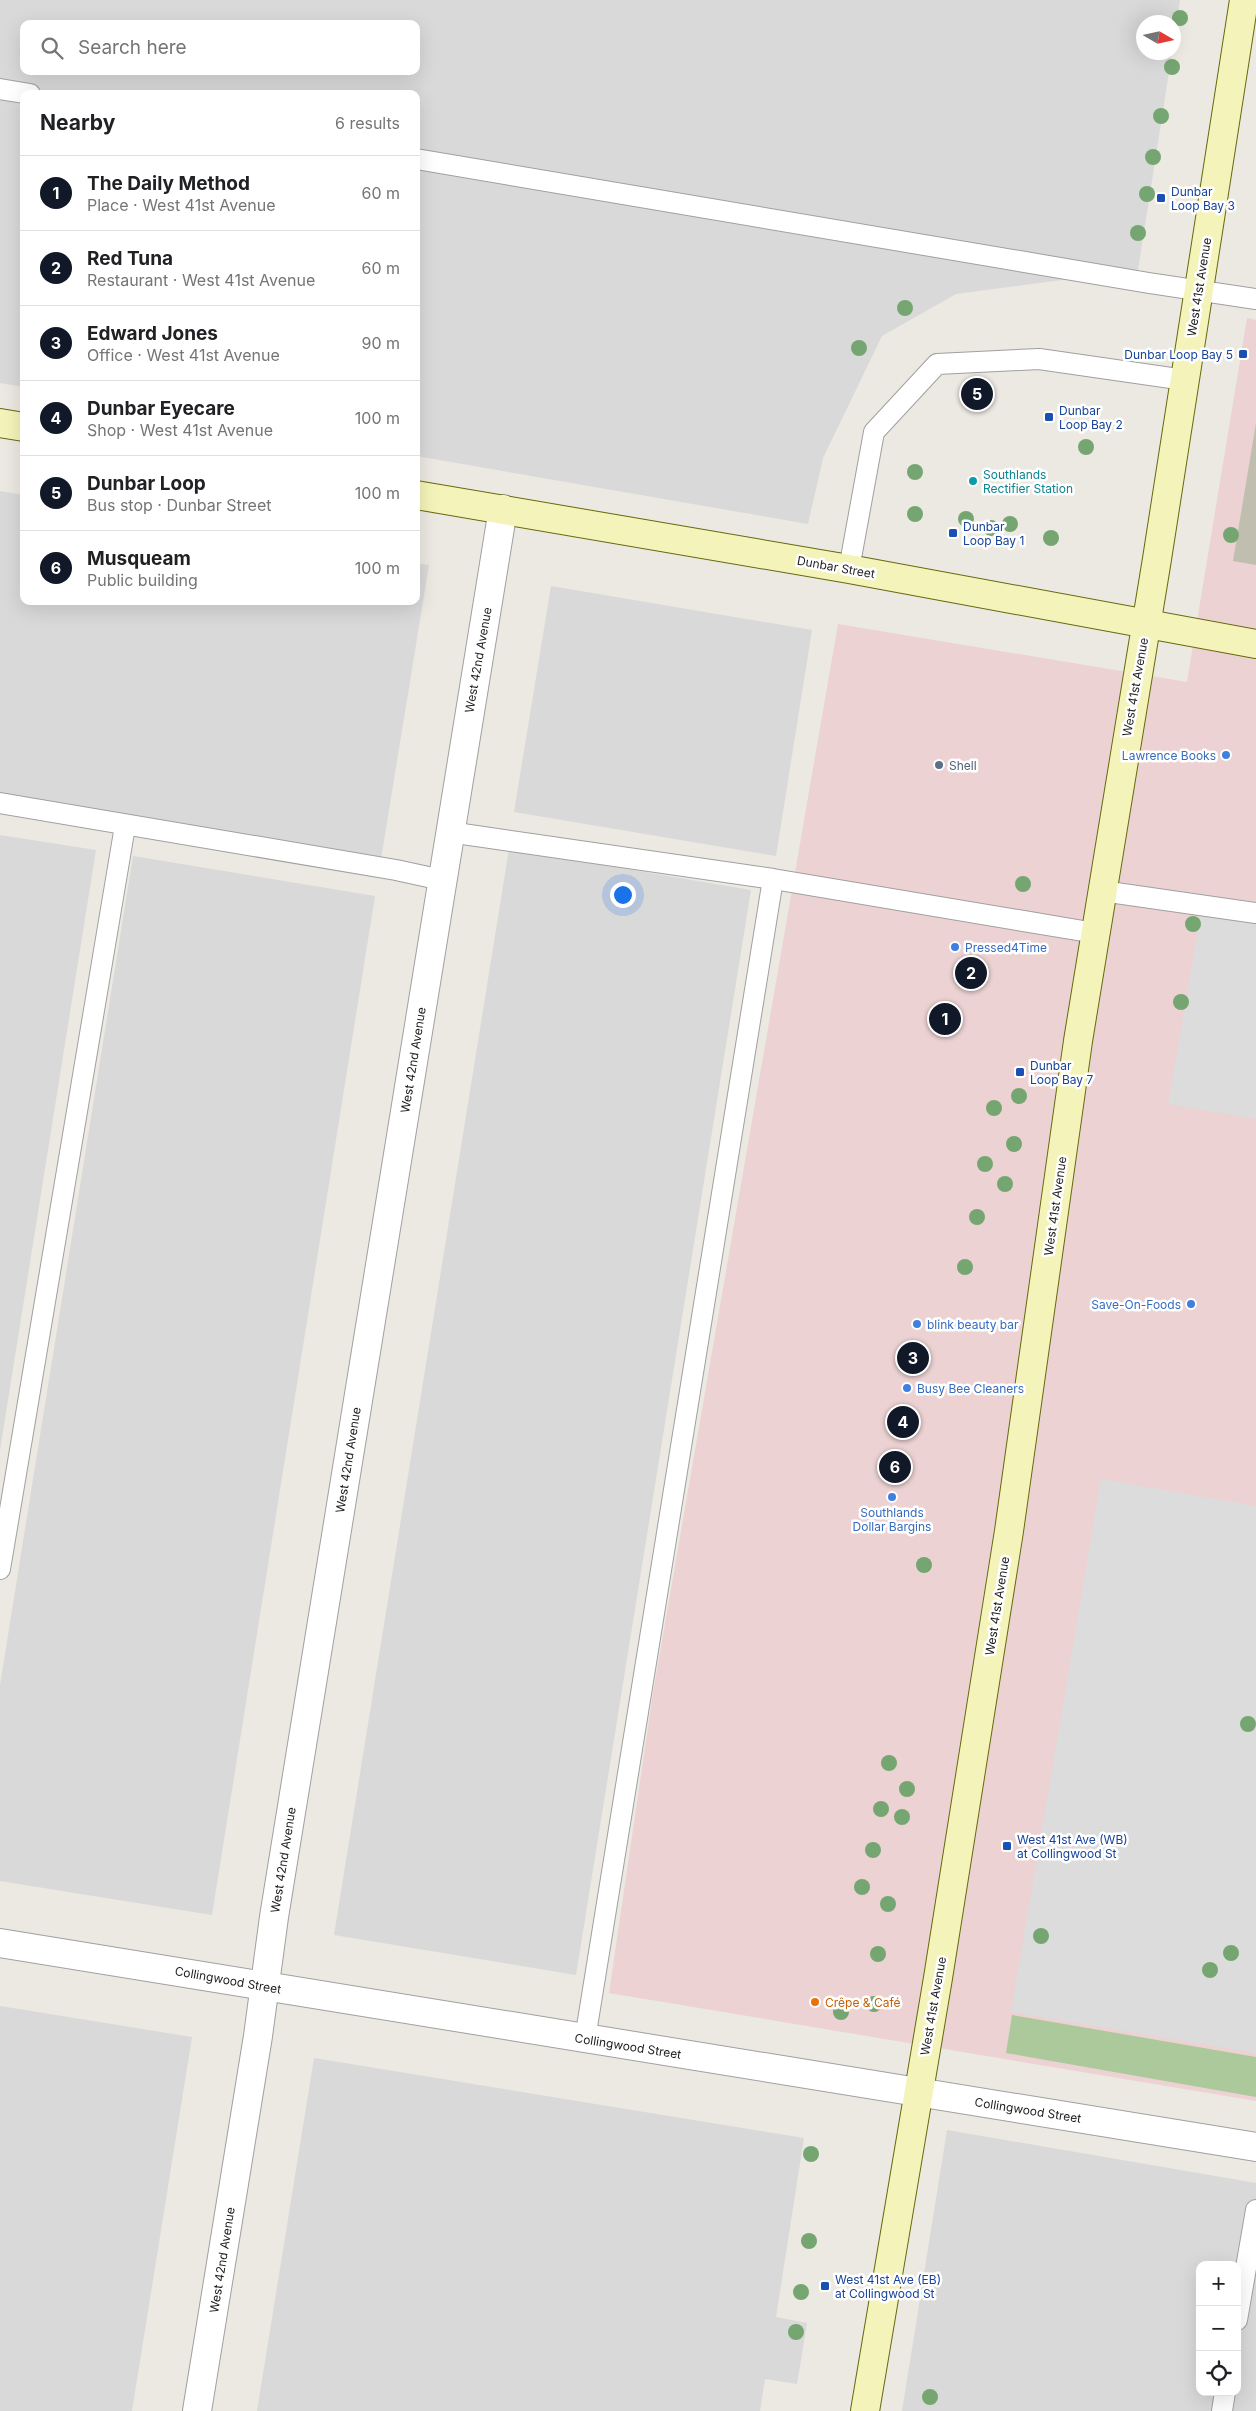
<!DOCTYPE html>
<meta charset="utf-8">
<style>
body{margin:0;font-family:Inter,sans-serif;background:#f6f6f6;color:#202124}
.controls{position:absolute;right:15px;bottom:15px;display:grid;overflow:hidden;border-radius:10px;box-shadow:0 5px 20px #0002}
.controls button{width:45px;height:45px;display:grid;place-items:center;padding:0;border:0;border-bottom:1px solid #e0e0e0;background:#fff;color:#202124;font:25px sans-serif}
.compass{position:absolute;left:1136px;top:15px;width:45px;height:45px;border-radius:50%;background:#fff;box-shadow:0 5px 20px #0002;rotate:99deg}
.you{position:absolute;left:622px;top:894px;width:18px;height:18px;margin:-12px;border:4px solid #fff;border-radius:50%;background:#1a73e8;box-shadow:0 0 0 8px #1a73e833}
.badge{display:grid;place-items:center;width:32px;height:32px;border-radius:50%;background:#111827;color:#fff;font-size:16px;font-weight:700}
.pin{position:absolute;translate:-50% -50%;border:2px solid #fff;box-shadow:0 1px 5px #0006}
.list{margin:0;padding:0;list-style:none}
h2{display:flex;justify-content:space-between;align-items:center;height:65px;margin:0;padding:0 20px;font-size:21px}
h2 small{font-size:16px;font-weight:400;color:#757577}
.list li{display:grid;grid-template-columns:32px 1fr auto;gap:15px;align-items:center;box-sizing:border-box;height:75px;padding:0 20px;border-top:1px solid #e0e0e0}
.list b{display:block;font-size:19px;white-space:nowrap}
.list p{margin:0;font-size:16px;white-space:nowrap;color:#757577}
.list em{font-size:16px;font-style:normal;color:#757577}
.icon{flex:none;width:28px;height:28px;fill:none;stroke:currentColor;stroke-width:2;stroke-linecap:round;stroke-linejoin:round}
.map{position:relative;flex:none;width:1256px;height:2411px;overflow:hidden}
.search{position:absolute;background:#fff;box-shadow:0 5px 20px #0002;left:20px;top:20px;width:400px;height:55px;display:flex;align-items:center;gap:12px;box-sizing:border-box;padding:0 18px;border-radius:10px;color:#757577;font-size:19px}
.panel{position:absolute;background:#fff;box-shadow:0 5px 20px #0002;left:20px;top:90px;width:400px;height:515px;border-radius:10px}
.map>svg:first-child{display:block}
</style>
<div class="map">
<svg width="1256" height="2411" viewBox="0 0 1256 2411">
<rect width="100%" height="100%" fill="#ece8e2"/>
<path fill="#dad9d9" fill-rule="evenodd" d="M0 0H1180L1174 43V22H1144V52L1172 53 1138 270 956 294 882 336 823 458 808 524 416 456V94H24V387L0 383ZM24 24H416V71H24Z
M0 491 24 495V601H416V563L429 565 381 859 0 796Z
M551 586 812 630 776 856 514 812Z
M0 835 96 850 0 1450Z
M509 849 751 890 576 1975 334 1935Z
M133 856 375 896 212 1915 0 1881V1685Z
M0 2006 192 2037 132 2411H0Z
M314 2058 804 2138 776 2317 807 2323 797 2384 765 2379 760 2411H257Z
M947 2130 1256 2183V2411H902ZM1200 2265H1237V2392H1200Z"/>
<path fill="#ecd2d3" d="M1247 318 1256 320V2101L609 1993 653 1693 838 624 1187 682Z"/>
<path fill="#c0bfaf" d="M1256 423V565L1233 561Z"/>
<path fill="#abc99a" d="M1012 2015 1256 2057V2097L1006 2053Z"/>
<path fill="#dcdcdc" d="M1201 913 1256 922V1119L1168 1104Z
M1101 1479 1256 1506V2053L1011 2012Z"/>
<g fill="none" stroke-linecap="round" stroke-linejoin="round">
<defs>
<path id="service" d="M0 89 30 94
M416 159 1149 283 1256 299
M849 569 874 432 937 364 1039 359 1185 380
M0 803 396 870 442 880
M449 832 773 879
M1102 891 1256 913
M0 1569 125 826
M585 2039 773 879 1095 933
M1237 2320 1256 2210
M1222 2411 1225 2392"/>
<path id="minor" d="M0 1943 1256 2147
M197 2411 258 2036 274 1917 503 509"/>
<path id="secondary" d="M0 423 24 427
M416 495 849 569 1256 644
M865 2411 938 1978 1009 1531 1078 1041 1157 559 1244 0"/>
</defs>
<use href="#service" stroke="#a0a0a0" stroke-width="22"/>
<use href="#minor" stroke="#a0a0a0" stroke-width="30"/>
<use href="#secondary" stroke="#65690d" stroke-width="30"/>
<use href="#service" stroke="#fff" stroke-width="20"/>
<use href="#minor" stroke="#fff" stroke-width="28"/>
<use href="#secondary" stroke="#f4f3b9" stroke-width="28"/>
</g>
<g fill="#75a671">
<circle cx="1180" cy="18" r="8"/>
<circle cx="1172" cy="67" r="8"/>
<circle cx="1161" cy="116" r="8"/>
<circle cx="1153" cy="157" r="8"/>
<circle cx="1147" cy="194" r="8"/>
<circle cx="1138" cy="233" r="8"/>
<circle cx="905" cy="308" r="8"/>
<circle cx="859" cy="348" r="8"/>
<circle cx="1086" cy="447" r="8"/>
<circle cx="915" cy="472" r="8"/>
<circle cx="915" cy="514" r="8"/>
<circle cx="966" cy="519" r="8"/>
<circle cx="1010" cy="524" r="8"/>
<circle cx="991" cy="528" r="8"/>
<circle cx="1231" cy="535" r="8"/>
<circle cx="1051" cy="538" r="8"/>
<circle cx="1023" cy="884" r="8"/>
<circle cx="1193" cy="924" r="8"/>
<circle cx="1181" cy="1002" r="8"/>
<circle cx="1019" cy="1096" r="8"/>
<circle cx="994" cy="1108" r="8"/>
<circle cx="1014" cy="1144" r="8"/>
<circle cx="985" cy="1164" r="8"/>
<circle cx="1005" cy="1184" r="8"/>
<circle cx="977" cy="1217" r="8"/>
<circle cx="965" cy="1267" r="8"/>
<circle cx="924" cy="1565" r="8"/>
<circle cx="1248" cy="1724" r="8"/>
<circle cx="889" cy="1763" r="8"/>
<circle cx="907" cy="1789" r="8"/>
<circle cx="881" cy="1809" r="8"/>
<circle cx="902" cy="1817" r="8"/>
<circle cx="873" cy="1850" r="8"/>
<circle cx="862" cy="1887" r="8"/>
<circle cx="888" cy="1904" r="8"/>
<circle cx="1041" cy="1936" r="8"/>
<circle cx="1231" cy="1953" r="8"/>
<circle cx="878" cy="1954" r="8"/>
<circle cx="1210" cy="1970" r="8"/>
<circle cx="874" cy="2004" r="8"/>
<circle cx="841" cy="2012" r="8"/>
<circle cx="811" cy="2154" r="8"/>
<circle cx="809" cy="2241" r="8"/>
<circle cx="801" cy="2292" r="8"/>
<circle cx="796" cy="2332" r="8"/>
<circle cx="930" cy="2397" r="8"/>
</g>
<g fill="#1a4fb4" stroke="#fff" stroke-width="2">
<rect x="1156" y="193" width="10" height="10" rx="2.5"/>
<rect x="1238" y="349" width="10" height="10" rx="2.5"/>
<rect x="1044" y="412" width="10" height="10" rx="2.5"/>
<rect x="948" y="528" width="10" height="10" rx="2.5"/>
<rect x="1015" y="1067" width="10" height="10" rx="2.5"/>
<rect x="1002" y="1841" width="10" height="10" rx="2.5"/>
<rect x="820" y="2281" width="10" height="10" rx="2.5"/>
</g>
<circle fill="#0f9aa8" stroke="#fff" stroke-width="2" cx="973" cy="481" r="5"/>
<g fill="#3f7fe0" stroke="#fff" stroke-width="2">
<circle cx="1226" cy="755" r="5"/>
<circle cx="955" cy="947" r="5"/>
<circle cx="1191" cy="1304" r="5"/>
<circle cx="917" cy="1324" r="5"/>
<circle cx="907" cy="1388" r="5"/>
<circle cx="892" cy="1497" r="5"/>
</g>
<circle fill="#5c6f8a" stroke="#fff" stroke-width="2" cx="939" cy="765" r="5"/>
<circle fill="#e8710a" stroke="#fff" stroke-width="2" cx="815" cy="2002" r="5"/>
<g text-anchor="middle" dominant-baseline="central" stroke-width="5" stroke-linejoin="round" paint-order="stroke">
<g font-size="12" fill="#164399" stroke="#fff" text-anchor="start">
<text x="1171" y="191">Dunbar<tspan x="1171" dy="14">Loop Bay 3</tspan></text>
<text x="1233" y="354" text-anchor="end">Dunbar Loop Bay 5</text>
<text x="1059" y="410">Dunbar<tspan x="1059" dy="14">Loop Bay 2</tspan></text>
<text x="963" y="526">Dunbar<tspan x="963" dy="14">Loop Bay 1</tspan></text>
<text x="1030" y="1065">Dunbar<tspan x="1030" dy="14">Loop Bay 7</tspan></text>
<text x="1017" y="1839">West 41st Ave (WB)<tspan x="1017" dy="14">at Collingwood St</tspan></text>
<text x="835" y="2279">West 41st Ave (EB)<tspan x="835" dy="14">at Collingwood St</tspan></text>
</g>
<g font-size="12" fill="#1c1c1c" stroke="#fff">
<text transform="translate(1199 287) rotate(-81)">West 41st Avenue</text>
<text transform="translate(836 567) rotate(10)">Dunbar Street</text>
<text transform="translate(478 660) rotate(-80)">West 42nd Avenue</text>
<text transform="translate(1135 687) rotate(-80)">West 41st Avenue</text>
<text transform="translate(413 1060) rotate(-81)">West 42nd Avenue</text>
<text transform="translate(1055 1206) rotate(-82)">West 41st Avenue</text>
<text transform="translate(348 1460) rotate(-81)">West 42nd Avenue</text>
<text transform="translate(997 1606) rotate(-81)">West 41st Avenue</text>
<text transform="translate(283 1860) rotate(-81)">West 42nd Avenue</text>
<text transform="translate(228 1980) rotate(10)">Collingwood Street</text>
<text transform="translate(933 2006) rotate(-80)">West 41st Avenue</text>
<text transform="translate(628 2046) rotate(9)">Collingwood Street</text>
<text transform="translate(1028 2110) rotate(9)">Collingwood Street</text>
<text transform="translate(222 2260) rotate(-81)">West 42nd Avenue</text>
</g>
<g font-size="12" fill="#0d838f" stroke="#fff" text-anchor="start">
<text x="983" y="474">Southlands<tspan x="983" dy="14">Rectifier Station</tspan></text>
</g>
<g font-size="12" fill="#366cbe" stroke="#fff" text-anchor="start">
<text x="1216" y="755" text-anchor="end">Lawrence Books</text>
<text x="965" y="947">Pressed4Time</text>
<text x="1181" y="1304" text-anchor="end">Save-On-Foods</text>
<text x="927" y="1324">blink beauty bar</text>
<text x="917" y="1388">Busy Bee Cleaners</text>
<text x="892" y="1512" text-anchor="middle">Southlands<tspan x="892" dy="14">Dollar Bargins</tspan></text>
</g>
<g font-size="12" fill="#4e5e75" stroke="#fff" text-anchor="start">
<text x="949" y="765">Shell</text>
</g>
<g font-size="12" fill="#c56008" stroke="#fff" text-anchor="start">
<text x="825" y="2002">Crêpe &amp; Café</text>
</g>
</g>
</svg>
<div class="controls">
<button>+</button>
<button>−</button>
<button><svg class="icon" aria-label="locate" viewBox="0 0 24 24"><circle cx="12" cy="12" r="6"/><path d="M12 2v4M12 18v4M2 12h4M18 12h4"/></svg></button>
</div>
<svg class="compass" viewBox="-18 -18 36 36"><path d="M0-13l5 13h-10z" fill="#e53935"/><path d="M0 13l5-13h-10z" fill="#757577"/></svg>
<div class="you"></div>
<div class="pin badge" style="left:945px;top:1019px">1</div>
<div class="pin badge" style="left:971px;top:973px">2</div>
<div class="pin badge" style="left:913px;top:1358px">3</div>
<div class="pin badge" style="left:903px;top:1422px">4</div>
<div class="pin badge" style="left:977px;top:394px">5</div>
<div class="pin badge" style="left:895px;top:1467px">6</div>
<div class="search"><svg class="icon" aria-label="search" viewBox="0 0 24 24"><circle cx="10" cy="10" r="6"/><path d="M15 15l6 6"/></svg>Search here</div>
<section class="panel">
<h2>Nearby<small>6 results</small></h2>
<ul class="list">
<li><span class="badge">1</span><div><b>The Daily Method</b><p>Place · West 41st Avenue</p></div><em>60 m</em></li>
<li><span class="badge">2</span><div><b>Red Tuna</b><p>Restaurant · West 41st Avenue</p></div><em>60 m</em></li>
<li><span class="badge">3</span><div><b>Edward Jones</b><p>Office · West 41st Avenue</p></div><em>90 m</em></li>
<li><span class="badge">4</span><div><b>Dunbar Eyecare</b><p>Shop · West 41st Avenue</p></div><em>100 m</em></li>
<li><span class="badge">5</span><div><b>Dunbar Loop</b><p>Bus stop · Dunbar Street</p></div><em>100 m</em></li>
<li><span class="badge">6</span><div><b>Musqueam</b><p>Public building</p></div><em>100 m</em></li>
</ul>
</section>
</div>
